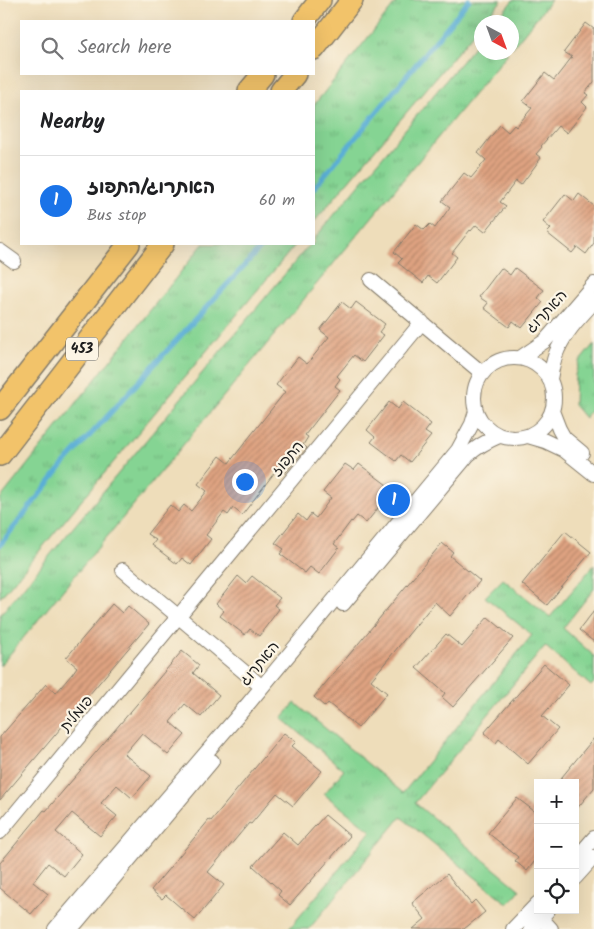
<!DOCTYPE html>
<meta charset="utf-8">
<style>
body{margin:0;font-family:Kalam,"Playpen Sans Hebrew",sans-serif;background:#f2f2f2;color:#202124}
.controls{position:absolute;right:15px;bottom:15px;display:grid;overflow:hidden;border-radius:0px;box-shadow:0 5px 20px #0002}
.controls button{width:45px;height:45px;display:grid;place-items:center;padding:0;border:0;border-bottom:1px solid #e0e0e0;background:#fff;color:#202124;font:25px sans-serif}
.compass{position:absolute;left:474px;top:15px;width:45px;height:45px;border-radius:50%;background:#fff;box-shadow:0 5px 20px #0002;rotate:139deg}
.you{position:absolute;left:244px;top:481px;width:18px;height:18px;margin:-12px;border:4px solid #fff;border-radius:50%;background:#1a73e8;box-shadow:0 0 0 8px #1a73e833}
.badge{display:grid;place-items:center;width:32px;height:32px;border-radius:50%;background:#1a73e8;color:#fff;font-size:16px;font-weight:700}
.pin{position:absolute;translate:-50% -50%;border:2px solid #fff;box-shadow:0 1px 5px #0006}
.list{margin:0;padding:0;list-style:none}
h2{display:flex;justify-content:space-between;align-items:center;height:65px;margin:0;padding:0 20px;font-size:21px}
h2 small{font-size:16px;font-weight:400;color:#757577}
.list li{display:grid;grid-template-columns:32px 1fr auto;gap:15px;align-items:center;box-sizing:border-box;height:90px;padding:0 20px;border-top:1px solid #e0e0e0}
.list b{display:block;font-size:19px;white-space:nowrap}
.list p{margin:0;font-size:16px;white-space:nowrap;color:#757577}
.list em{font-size:16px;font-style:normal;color:#757577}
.icon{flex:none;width:28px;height:28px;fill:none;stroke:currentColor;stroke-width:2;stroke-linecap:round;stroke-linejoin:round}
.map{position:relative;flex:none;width:594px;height:929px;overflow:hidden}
.search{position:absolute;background:#fff;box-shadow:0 5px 20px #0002;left:20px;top:20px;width:295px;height:55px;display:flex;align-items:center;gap:12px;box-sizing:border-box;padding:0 18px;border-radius:0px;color:#757577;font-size:19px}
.panel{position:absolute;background:#fff;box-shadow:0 5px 20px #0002;left:20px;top:90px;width:295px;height:155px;border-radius:0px}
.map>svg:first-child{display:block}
</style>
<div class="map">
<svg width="594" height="929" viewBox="0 0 594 929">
<defs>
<pattern id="grass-tufts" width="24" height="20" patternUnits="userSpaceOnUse" patternTransform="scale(1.25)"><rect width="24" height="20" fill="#85d493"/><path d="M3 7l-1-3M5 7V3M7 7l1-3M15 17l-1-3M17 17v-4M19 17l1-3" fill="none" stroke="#72b57e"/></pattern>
<pattern id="building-hatch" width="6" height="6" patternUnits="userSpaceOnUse" patternTransform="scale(1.25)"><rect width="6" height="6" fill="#dfa381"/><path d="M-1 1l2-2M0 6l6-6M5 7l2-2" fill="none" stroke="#b48469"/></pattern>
</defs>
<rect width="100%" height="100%" fill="#fcf5e5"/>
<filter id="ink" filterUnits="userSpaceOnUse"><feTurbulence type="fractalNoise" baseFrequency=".02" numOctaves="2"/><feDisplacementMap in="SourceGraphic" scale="10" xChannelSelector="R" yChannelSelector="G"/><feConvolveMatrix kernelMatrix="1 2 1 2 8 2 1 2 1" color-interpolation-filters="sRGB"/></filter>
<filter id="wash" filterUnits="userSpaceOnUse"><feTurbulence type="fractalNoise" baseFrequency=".0096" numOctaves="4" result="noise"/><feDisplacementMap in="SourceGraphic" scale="20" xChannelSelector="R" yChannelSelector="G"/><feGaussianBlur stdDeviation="1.12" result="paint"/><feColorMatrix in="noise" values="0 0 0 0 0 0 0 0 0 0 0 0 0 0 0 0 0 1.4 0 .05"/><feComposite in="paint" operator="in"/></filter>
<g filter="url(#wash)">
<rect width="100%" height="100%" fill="#eeddba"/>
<path fill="url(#grass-tufts)" stroke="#507858" d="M398 0H502L483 22H482L481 24 314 222V105Z
M513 0H551L512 48V22H495Z
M481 38 482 52 508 53 0 666V615L310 244H314V239Z
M203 244H296L0 598V499Z
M594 344V406L585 418 574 405 575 375 579 362Z
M594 565V589L563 628 594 656V683L591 686 545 646 415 803 520 890 508 904 401 817 309 929H289L371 831 324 794 344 770 282 718 295 703 403 793 532 635 485 597 503 579 550 617Z"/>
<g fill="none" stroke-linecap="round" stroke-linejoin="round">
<path stroke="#5aaed6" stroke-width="5" d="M314 188 469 0
M0 545 63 465 264 244"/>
</g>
<g id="blocks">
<path fill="url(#building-hatch)" d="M586 23 594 29V82L585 93 588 95 582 102 587 107 567 133 558 126 541 146 542 147 536 154 541 158 521 185 516 181 500 202 506 206 485 232 476 225 471 231 470 230 452 253 457 257 437 283 428 276 423 283 398 263 402 259 394 252 416 224 424 230 430 224 435 228 450 207 442 201 464 173 471 178 486 160 478 153 500 125 508 132 514 125 516 127 532 108 523 101 545 73 554 80 572 57 564 52Z
M565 194 574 201 579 194 594 206V243L586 254 577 247 572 253 547 233 551 229 543 222Z
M501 268 510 275 515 268 544 290 538 298 543 302 522 328 513 321 509 327 484 308 488 303 479 297Z
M342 302 351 309 356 302 385 324 379 332 384 335 363 362 354 355 337 376 340 379 335 386 340 390 305 435 308 437 303 445 307 448 285 473 278 468 242 515 233 508 228 515 224 512 206 535 211 539 191 565 182 558 177 564 152 545 156 540 147 534 170 505 178 512 184 505 191 511 207 491 198 484 220 456 229 463 281 397 285 392 276 385 298 357 307 364 329 337 320 330Z
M389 402 398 409 403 402 431 424 425 432 431 436 410 462 401 455 396 461 371 442 375 437 367 430Z
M345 464 354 470 359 464 387 485 382 493 387 497 366 523 357 516 352 522 351 521 334 544 339 548 319 574 310 567 305 573 280 554 284 549 275 543 298 514 306 521 311 514 316 518 331 498 323 492Z
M565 531 591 552 547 605 522 584Z
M442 543 453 552 450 556 480 581 450 616 435 602 371 680 387 693 358 728 328 703 325 707 314 697Z
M238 576 246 583 252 576 280 598 274 605 279 609 259 636 250 629 245 635 220 616 224 611 216 604Z
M112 604 122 613 128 606 149 624 0 800V737L46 684 56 693 72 674 77 667 66 658Z
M594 611V642L579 630Z
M488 617 513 638 453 707 442 697 445 693 416 668 446 634 462 647Z
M182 651 199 665 193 673 219 695 201 717 185 704 170 722 185 735 168 755 142 733 124 754 151 776 132 798 117 785 101 803 117 816 100 836 72 813 56 832 82 854 64 876 48 863 33 882 48 894 31 914 0 888V863L44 810 46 811Z
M544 664 569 685 542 716 558 729 528 764 499 739 496 743 484 733Z
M284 733 296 742 292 746 322 771 293 806 277 793 251 824 249 823 208 872 224 885 195 920 166 895 162 899 151 890 209 820 211 821Z
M594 738V788L575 811V783H557Z
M517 798 538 814V857L527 871 515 861 518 857 488 833Z
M325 815 350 836 290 905 278 895 281 891 253 866 283 832 298 845Z
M447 874 471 904 475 900 485 912 464 929H413L425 919 412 903Z"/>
</g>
</g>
<g filter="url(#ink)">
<use href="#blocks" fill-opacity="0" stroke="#857c6b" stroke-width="1"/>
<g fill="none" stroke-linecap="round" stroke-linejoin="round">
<defs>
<path id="street" d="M0 251 14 261
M371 280 482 373
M474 398a40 40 0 1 1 80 0a40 40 0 1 1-80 0Z
M520 358 545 341 594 284
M550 379C552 369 553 359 558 349 566 331 581 316 594 302
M552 411 559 429 564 438 582 453
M528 436 545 441 564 450 594 474
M123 570 262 687
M343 604 468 455C478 446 487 441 499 436
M0 832 422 322
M575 860 594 838
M575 878 594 857
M541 918 551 929
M55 929 248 704 458 450 472 424 476 411
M71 929 212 761
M513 929 538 903
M531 929 548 910"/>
<path id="primary" d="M304 21 320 0
M314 49 352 0
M249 91 263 74
M281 91 295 74
M0 409 129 244
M0 455 163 244"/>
</defs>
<use href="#street" stroke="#857c6b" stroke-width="16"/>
<use href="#primary" stroke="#857c6b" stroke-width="24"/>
<use href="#street" stroke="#fff" stroke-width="14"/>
<use href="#primary" stroke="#f2c36a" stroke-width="21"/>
</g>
</g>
<g text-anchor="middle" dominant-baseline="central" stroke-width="4.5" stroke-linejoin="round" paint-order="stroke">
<rect fill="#fcf5e5" stroke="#5f5d58" stroke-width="1" x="66" y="337.5" width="32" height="23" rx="4"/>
<g font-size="14" font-weight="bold" fill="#1c1c1c">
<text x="82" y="349">453</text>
</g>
<g font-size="15" fill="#1c1c1c" stroke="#fcf5e5">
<text transform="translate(547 312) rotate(-47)">האתרוג</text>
<text transform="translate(288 459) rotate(-50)">התפוז</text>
<text transform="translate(260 664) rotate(-50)">האתרוג</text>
<text transform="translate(77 714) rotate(-50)">פומלית</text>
</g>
</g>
</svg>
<div class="controls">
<button>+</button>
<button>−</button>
<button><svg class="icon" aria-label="locate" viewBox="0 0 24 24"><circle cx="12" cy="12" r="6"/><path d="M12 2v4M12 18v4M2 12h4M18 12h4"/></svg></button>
</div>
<svg class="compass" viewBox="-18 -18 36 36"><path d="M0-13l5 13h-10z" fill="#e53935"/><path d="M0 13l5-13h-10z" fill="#757577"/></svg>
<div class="you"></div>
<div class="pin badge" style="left:394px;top:500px">1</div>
<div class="search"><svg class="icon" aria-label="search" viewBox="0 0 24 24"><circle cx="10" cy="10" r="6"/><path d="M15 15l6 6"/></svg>Search here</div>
<section class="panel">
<h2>Nearby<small></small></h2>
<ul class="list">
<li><span class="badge">1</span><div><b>האתרוג/התפוז</b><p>Bus stop</p></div><em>60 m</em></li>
</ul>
</section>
</div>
